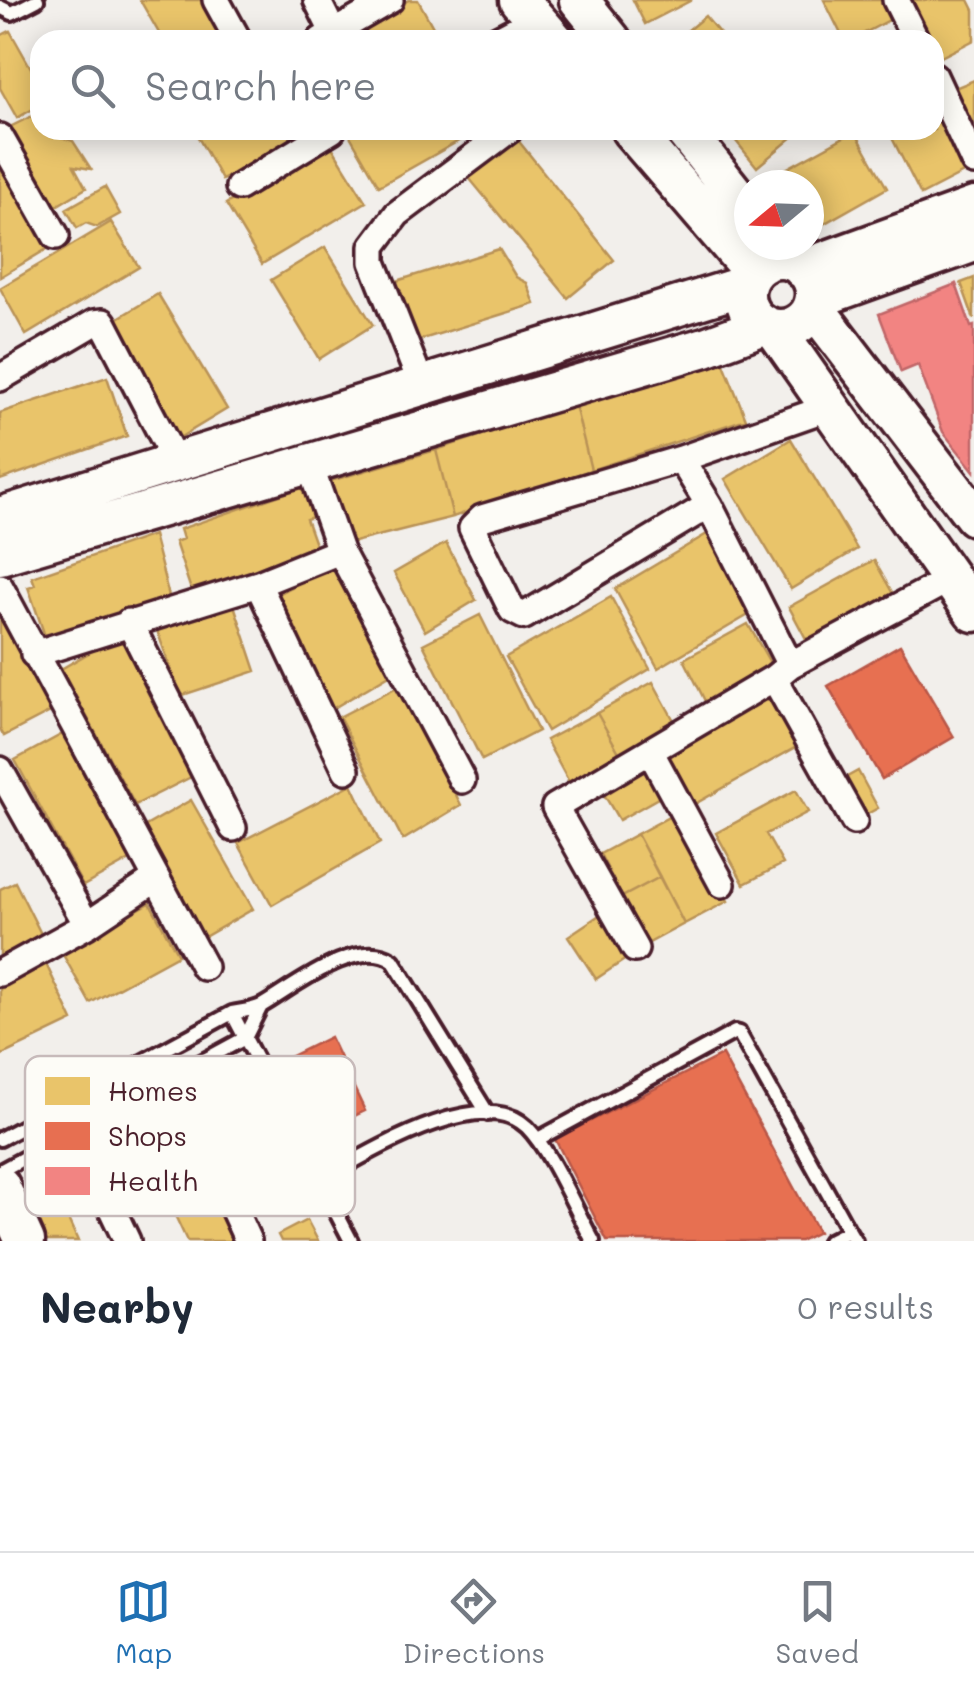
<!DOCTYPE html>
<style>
body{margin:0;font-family:Mali,sans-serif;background:#f2f2f3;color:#1f2937}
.compass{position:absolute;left:734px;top:170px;width:90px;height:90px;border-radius:50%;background:#fff;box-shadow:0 5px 25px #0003;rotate:251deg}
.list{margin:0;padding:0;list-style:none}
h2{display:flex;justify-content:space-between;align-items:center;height:130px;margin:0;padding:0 40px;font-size:42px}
h2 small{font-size:32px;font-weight:400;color:#747a83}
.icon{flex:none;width:55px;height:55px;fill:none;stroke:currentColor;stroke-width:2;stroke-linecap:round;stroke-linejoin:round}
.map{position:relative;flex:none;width:974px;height:1241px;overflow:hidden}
.search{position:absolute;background:#fff;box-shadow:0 5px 25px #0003;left:30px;right:30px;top:30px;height:110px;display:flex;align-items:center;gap:25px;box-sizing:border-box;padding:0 35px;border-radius:30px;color:#747a83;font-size:38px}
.sheet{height:310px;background:#fff}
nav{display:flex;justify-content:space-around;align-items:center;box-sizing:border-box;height:140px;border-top:2px solid #e0e1e3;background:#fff;font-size:28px;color:#747a83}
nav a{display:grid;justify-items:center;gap:5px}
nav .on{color:#1f6fb2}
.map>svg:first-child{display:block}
</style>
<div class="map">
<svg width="974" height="1241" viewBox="0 0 974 1241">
<rect width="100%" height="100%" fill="#f2efeb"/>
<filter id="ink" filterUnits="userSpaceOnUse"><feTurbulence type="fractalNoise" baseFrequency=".01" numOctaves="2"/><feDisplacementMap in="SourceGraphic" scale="20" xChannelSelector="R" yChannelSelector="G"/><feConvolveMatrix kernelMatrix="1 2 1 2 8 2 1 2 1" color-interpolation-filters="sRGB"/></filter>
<g filter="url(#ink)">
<path fill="#e9c46a" stroke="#b99257" stroke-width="2.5" d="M140 0H208L231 40H163Z
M409 0H418L440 40H343L342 36Z
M633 0H692L645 24Z
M824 0H889L897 16 851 40H844Z
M904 0H969L974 10V40L935 60 934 40H924Z
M705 16 725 40H676Z
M10 31 40 84V105L17 118 0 88V36Z
M974 80V147L950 90Z
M934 93 973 168 921 195 888 130H934Z
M40 112V130H52L55 135 73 141 91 169 74 166 86 188 48 211 4 130Z
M194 130H308L222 180Z
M356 130H478L379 186 349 134Z
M727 130H800V131L757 167Z
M855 131 887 188 809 232V185H781L775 175Z
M513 134 614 260 568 298 465 173Z
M329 142 366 202 262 264 226 204Z
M0 145 57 243 0 277Z
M105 187 120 214 97 227 86 223 77 228 66 209Z
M111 222 139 267 26 335 0 288Z
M325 247 373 325 319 359 271 280Z
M499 249 516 277 527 283 535 304 410 343 387 284Z
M974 278V319L961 283Z
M158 294 227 409 179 438 110 323Z
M723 361 746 419 591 470 575 405Z
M107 377 127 436 0 480V413Z
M575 405 591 470 453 517 436 450Z
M791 439 857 549 791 589 725 479Z
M436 450 453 517 350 543 330 481Z
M302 484 313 517 306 519 317 550 192 593 175 542 183 539 180 529 289 492 288 488Z
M717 528 757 610 658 668 615 589Z
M153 535 170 600 47 642 28 587 35 585 32 577Z
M446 543 476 600 425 631 394 573Z
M874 560 897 601 811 648 789 607Z
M332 565 391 674 332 709 275 596Z
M0 595 58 708 4 736 0 729Z
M611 597 650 669 547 731 506 657Z
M234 605 256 671 180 696 157 630Z
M480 615 538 731 482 760 423 644Z
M748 624 773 668 706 703 684 659Z
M120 635 195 775 135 805 61 669Z
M653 682 677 726 621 756 597 713Z
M401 685 461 805 403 840 339 717Z
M768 692 798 746 693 805 662 751Z
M597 713 621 756 570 784 546 740Z
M70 730 139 855 83 886 15 760Z
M649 766 665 794 619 820 603 793Z
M858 771 878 808 858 819 838 782Z
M352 784 380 843 272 905 238 843Z
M796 790 808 812 766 834 783 864 744 884 716 833Z
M191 800 253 909 199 940 137 831Z
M680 811 728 901 684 924 637 834Z
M637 834 660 877 622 897 600 854Z
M660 877 684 924 647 944 622 897Z
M15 882 43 938 0 959V889Z
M150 903 178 955 90 1003 61 951Z
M604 912 632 955 596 979 568 936Z
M46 964 73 1021 0 1056V987Z
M203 1179 232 1241H187L166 1196Z
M63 1208 78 1241H33L25 1225Z
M307 1220 318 1241H281L278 1235Z"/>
<path fill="#e76f51" stroke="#b85746" stroke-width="2.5" d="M900 645 954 737 882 779 828 686Z
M330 1037 365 1111 310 1137 275 1064Z
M722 1055 818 1232 800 1241H607L555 1139Z"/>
<path fill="#f28482" stroke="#c06668" stroke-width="2.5" d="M956 284 971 327 974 326V471L943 432 918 365 901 372 879 314Z"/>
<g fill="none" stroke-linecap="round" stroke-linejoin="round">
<defs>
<path id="lane" d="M0 7 12 13 37 0
M232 1013 351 1241
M0 1139 232 1013C242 1011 254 1010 263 1005 294 987 357 936 393 960L488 1114
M538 1139 735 1032 739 1033 849 1231
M0 1171 245 1038 261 1006
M320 1180C364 1156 480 1082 527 1127 551 1151 575 1209 593 1241
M829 1241 849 1231 855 1241"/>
<path id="street" d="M216 0 238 40
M317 0 337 40
M896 0 916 40
M321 40 390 0
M496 40 536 19
M934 76 974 162
M0 137 56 236
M239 187 332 130
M0 378 94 323 103 322 176 462
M422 386 373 262V246L397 214 509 130
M681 459 709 505 790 665
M310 466 340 551 462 780
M709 505 524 616 512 610 472 528 482 518 681 459 830 407
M258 584 346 770
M0 587 204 967
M129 622 233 828
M34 654 258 584 340 551
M774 678 854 821
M650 751 722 884
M0 770 87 925
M635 949 555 807 774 678 790 665 950 579
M0 973 87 925 156 879
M201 1138 248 1241
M107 1199 127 1241"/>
<path id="secondary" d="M519 0 554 40
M579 0 611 40
M631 130 753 272
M684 130 749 212
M745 294a35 35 0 1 1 70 0a35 35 0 1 1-70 0Z
M803 269 974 207
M815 299 974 242
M813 306 974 516
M775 329 974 612
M0 517 746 285
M0 555 705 347 764 325
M0 1186 25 1241"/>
</defs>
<use href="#lane" stroke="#4a1f2b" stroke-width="20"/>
<use href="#street" stroke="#4a1f2b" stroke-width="32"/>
<use href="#secondary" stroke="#4a1f2b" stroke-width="45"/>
<use href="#lane" stroke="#fdfcf7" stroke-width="12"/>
<use href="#street" stroke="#fdfcf7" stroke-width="25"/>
<use href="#secondary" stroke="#fdfcf7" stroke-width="38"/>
</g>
</g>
<rect x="25" y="1056" width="330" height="160" rx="15" fill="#fdfcf7" stroke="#c7baba" stroke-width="2.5"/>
<rect x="45" y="1077" width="45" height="28" fill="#e9c46a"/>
<rect x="45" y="1122" width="45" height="28" fill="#e76f51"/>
<rect x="45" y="1167" width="45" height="28" fill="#f28482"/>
<g font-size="28" fill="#4a1f2b">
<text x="108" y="1101">Homes</text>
<text x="108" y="1146">Shops</text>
<text x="108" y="1191">Health</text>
</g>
</svg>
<svg class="compass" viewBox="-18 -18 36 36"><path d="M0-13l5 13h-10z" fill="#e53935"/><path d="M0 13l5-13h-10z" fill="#747a83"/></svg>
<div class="search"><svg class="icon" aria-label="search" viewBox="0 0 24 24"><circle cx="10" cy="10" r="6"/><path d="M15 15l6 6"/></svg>Search here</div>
</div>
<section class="sheet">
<h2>Nearby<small>0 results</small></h2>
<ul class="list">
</ul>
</section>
<nav>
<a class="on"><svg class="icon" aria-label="map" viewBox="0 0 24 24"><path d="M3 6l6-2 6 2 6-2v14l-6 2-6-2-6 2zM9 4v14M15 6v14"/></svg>Map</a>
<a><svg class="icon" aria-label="directions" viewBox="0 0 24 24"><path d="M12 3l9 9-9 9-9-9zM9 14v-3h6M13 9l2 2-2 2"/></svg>Directions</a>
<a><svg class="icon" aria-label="saved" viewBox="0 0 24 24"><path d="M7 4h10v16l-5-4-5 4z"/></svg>Saved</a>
</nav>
